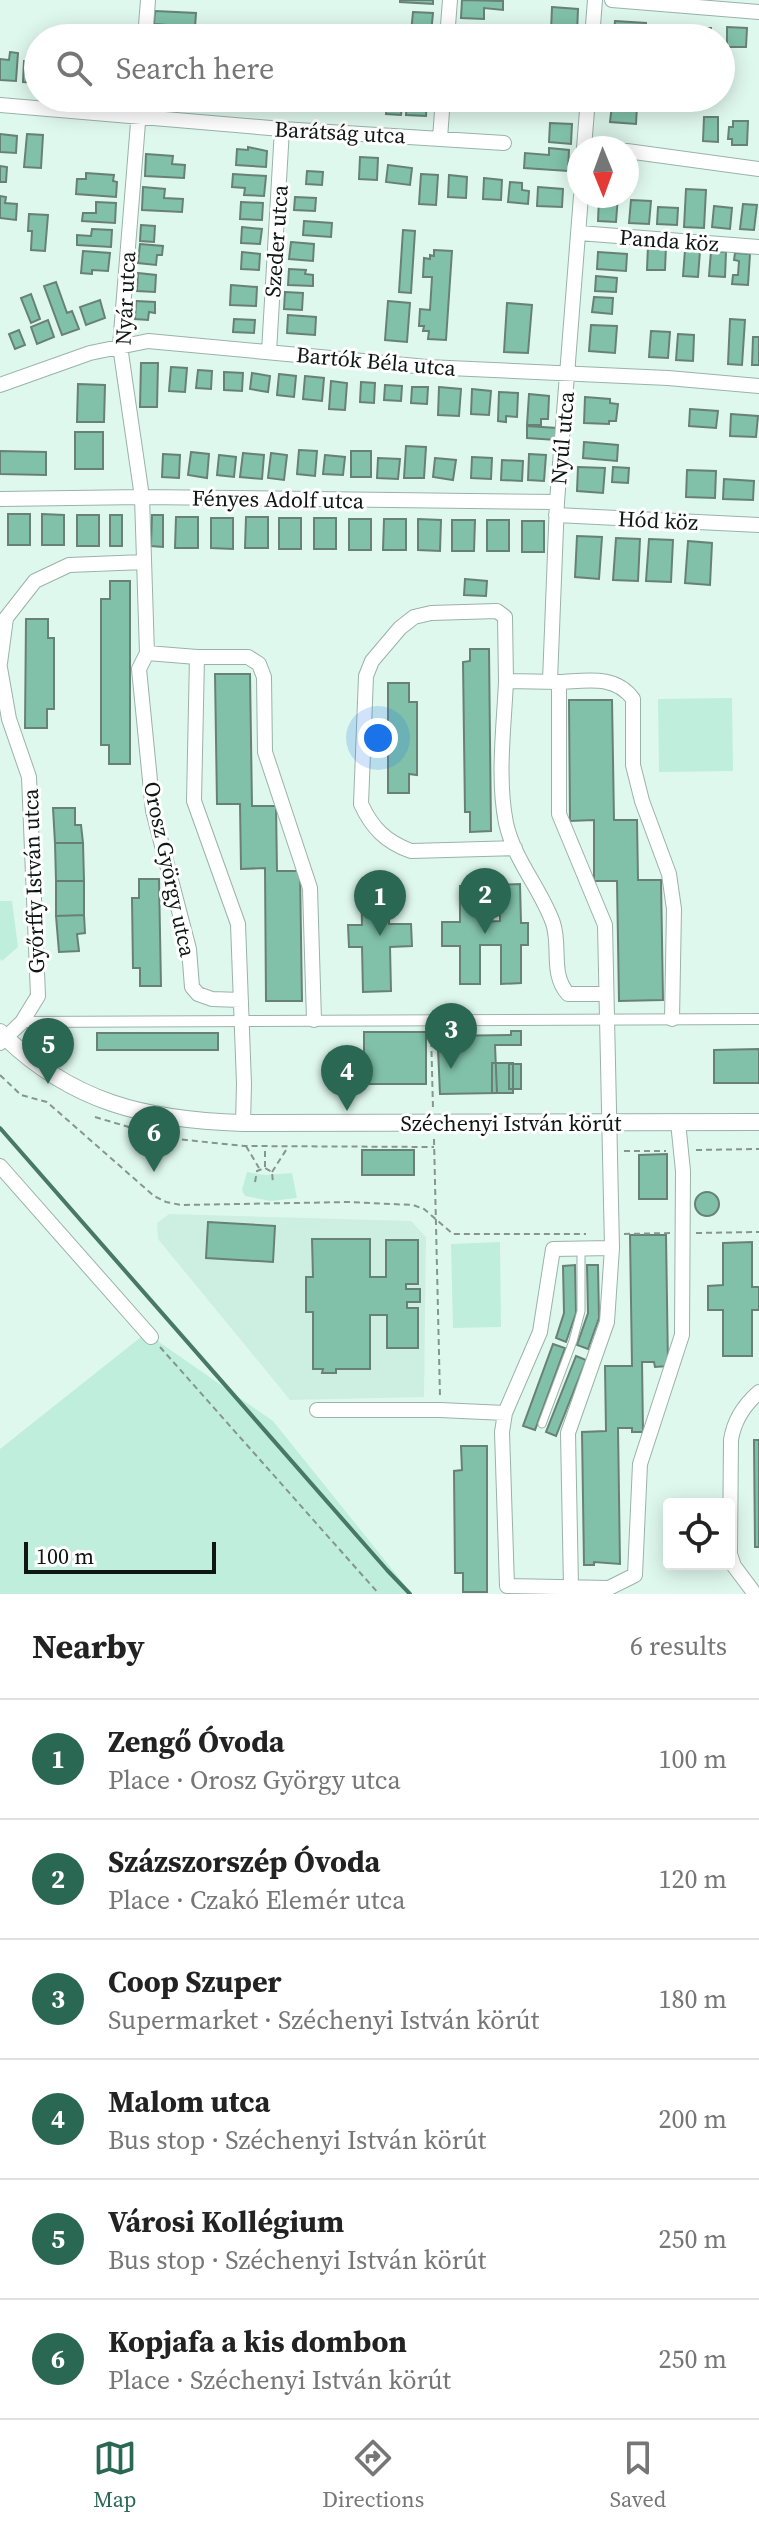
<!DOCTYPE html>
<meta charset="utf-8">
<style>
body{margin:0;font-family:"Source Serif 4",serif;background:#f2f2f2;color:#222}
.controls{position:absolute;right:24px;bottom:24px;display:grid;overflow:hidden;border-radius:8px;box-shadow:0 4px 20px #0003}
.controls button{width:72px;height:72px;display:grid;place-items:center;padding:0;border:0;border-bottom:2px solid #e0e0e0;background:#fff;color:#222;font:40px sans-serif}
.compass{position:absolute;left:567px;top:136px;width:72px;height:72px;border-radius:50%;background:#fff;box-shadow:0 4px 20px #0003;rotate:179deg}
.scale{position:absolute;left:24px;bottom:20px;width:192px;box-sizing:border-box;padding-left:8px;border:4px solid #0e1714;border-top:0;font-size:22px;line-height:28px;white-space:nowrap;color:#0e1714;-webkit-text-stroke:6px #fff;paint-order:stroke}
.you{position:absolute;left:378px;top:738px;width:28px;height:28px;margin:-20px;border:6px solid #fff;border-radius:50%;background:#1a73e8;box-shadow:0 0 0 12px #1a73e833}
.badge{display:grid;place-items:center;width:52px;height:52px;border-radius:50%;background:#2a6854;color:#fff;font-size:26px;font-weight:700}
.pin{position:absolute;translate:-50% -66px;filter:drop-shadow(0 2px 4px #0008)}
.pin::after{content:'';position:absolute;top:42px;width:28px;height:24px;background:inherit;clip-path:polygon(0 0,100% 0,50% 100%)}
.list{margin:0;padding:0;list-style:none}
h2{display:flex;justify-content:space-between;align-items:center;height:104px;margin:0;padding:0 32px;font-size:34px}
h2 small{font-size:26px;font-weight:400;color:#767676}
.list li{display:grid;grid-template-columns:52px 1fr auto;gap:24px;align-items:center;box-sizing:border-box;height:120px;padding:0 32px;border-top:2px solid #e0e0e0}
.list b{display:block;font-size:30px;white-space:nowrap}
.list p{margin:0;font-size:26px;white-space:nowrap;color:#767676}
.list em{font-size:26px;font-style:normal;color:#767676}
.icon{flex:none;width:44px;height:44px;fill:none;stroke:currentColor;stroke-width:2;stroke-linecap:round;stroke-linejoin:round}
.map{position:relative;flex:none;width:759px;height:1594px;overflow:hidden}
.search{position:absolute;background:#fff;box-shadow:0 4px 20px #0003;left:24px;right:24px;top:24px;height:88px;display:flex;align-items:center;gap:20px;box-sizing:border-box;padding:0 28px;border-radius:44px;color:#767676;font-size:30px}
.sheet{height:824px;background:#fff}
nav{display:flex;justify-content:space-around;align-items:center;box-sizing:border-box;height:112px;border-top:2px solid #e0e0e0;background:#fff;font-size:22px;color:#767676}
nav a{display:grid;justify-items:center;gap:4px}
nav .on{color:#2a6854}
.map>svg:first-child{display:block}
</style>
<div class="map">
<svg width="759" height="1594" viewBox="0 0 759 1594">
<rect width="100%" height="100%" fill="#dff8ee"/>
<path fill="#cdefe2" d="M169 1214 411 1221 426 1237 424 1397 290 1400 158 1239 157 1223Z"/>
<path fill="#bfeedc" d="M732 698 733 771 659 772 658 699Z
M0 901H12L18 947 2 961 0 959Z
M247 1172 265 1175 292 1173 297 1198 271 1201 245 1196 242 1190Z
M500 1242 501 1327 453 1328 451 1244Z
M146 1333 273 1421 412 1594H0V1449Z"/>
<g fill="none" stroke-linecap="round" stroke-linejoin="round">
<path stroke="#487867" stroke-width="4" d="M0 1128 387 1570 410 1594"/>
</g>
<path fill="#81c1aa" stroke="#698077" stroke-width="2" d="M400 0H433V4L400 2Z
M462 0 503 1V10L484 8V19L461 18Z
M552 7 578 9 577 33 551 31Z
M155 11 196 13 195 27 154 24Z
M413 12 433 13 431 34 411 33Z
M615 21 646 23 645 35 614 32Z
M460 27 476 28 475 38H459Z
M727 27 747 28 746 47H727Z
M694 28H711V38H693Z
M488 29 507 30 506 38 487 37Z
M10 52 18 53 16 81 0 80V59L9 60Z
M24 61 38 62V83L23 82Z
M256 98H276L275 106 255 105Z
M283 98H302V107L282 105Z
M309 98H325V108L308 107Z
M335 98H354L353 111 334 109Z
M397 98H427L426 116 406 115 407 101H397Z
M458 98H479L478 110 457 109Z
M387 105 402 106 401 115 386 114Z
M612 105 637 106 636 124 610 122Z
M704 117H718V142L703 141Z
M733 121H748L747 145H732V139H728L729 127H733Z
M550 123 572 124 571 144 549 142Z
M0 134 17 136 16 153 0 152Z
M27 134 43 135 41 168 24 167Z
M248 147 267 151 266 167 236 165 237 149 248 150Z
M549 148 569 150 568 171 524 168 525 153 549 155Z
M146 154 173 156 172 164 185 165 184 178 145 176Z
M360 157 378 158 377 180 359 179Z
M388 165 412 168 410 185 386 182Z
M0 166 7 167 6 182H0Z
M307 171 323 172 322 185 306 184Z
M86 173 114 175 113 181 117 182 116 197 76 194 77 179H86Z
M233 174 266 176 264 196 244 195 245 188 232 187Z
M421 174 438 175 436 205 419 204Z
M449 175 467 177 466 198 448 197Z
M484 178 502 180 501 200 483 199Z
M510 182 522 183V190L529 191 528 204 508 202Z
M143 187 165 189 164 198 183 199 182 212 142 210Z
M538 187 563 189 562 207 537 206Z
M686 189 706 190 704 228 684 227Z
M0 196 6 197 5 203 17 204 16 220 0 218Z
M607 196H618L616 222 598 221 599 198 607 199Z
M295 197 316 198 315 211 294 210Z
M631 200 651 201 649 224 629 223Z
M96 202 116 203 115 223 82 221 83 213H96Z
M241 202 263 203 262 220 240 219Z
M743 204 757 205 754 230 740 229Z
M714 206 732 208 730 229 712 227Z
M658 207 678 208 677 225 657 224Z
M29 214 48 215 45 251 31 250 32 231H28Z
M304 221 332 223 331 237 303 235Z
M141 225 155 226 154 242 140 241Z
M242 227 262 229 260 244 241 243Z
M92 229 112 230 111 247 77 245V235L91 236Z
M403 230 415 231 411 293 399 292Z
M291 242 314 244 313 261 289 259Z
M140 244 163 246 162 255H157L156 265 138 263Z
M648 245 666 246 665 270H647Z
M434 250 452 251 446 340 428 339 429 331H423L424 326H419L420 309 430 310 432 277H423L424 258 430 259V255L434 256Z
M685 250 700 251 698 277 683 276Z
M83 251 110 253 108 271 92 270V274L81 273Z
M711 251 726 252 725 277 709 276Z
M242 252 260 254 259 270 241 269Z
M598 252 627 254 626 271 597 269Z
M735 253 750 254 748 285 732 284 733 275H738L739 261 734 260Z
M289 269 306 270 305 274 313 275V286L288 285Z
M138 273 156 275 155 292 137 291Z
M596 276 617 278 616 292 595 291Z
M56 282 67 313 72 311 79 329 62 335 44 286Z
M231 285 257 287 256 306 230 305Z
M285 292 303 293 302 310 284 309Z
M31 294 40 319 31 323 21 298Z
M594 297 613 298 612 314 592 312Z
M100 300 105 318 86 325 80 307Z
M136 301 155 302V313L149 312 148 320 135 319Z
M388 301 410 303 407 342 385 340Z
M507 303 532 305 528 353 504 352Z
M288 315 316 317 315 335 287 333Z
M234 319 255 320 254 333 233 332Z
M730 319 745 320 742 365 728 364Z
M48 320 54 337 37 344 31 327Z
M591 325 617 326 615 353 589 351Z
M19 330 25 345 15 349 9 334Z
M651 331 670 332 668 358 649 357Z
M678 334 694 335 693 361 676 360Z
M753 337H759V365H752Z
M141 363H158L157 407H140Z
M171 367 187 368 185 392 169 391Z
M198 370 212 371 211 389 196 388Z
M224 372 243 373 242 391 224 390Z
M252 373 270 376 268 392 250 389Z
M279 374 296 376 294 397 277 395Z
M305 376 324 378 322 401 303 399Z
M331 381 347 383 345 410 329 409Z
M361 382 375 383 374 403 360 402Z
M78 384 105 385 104 422H77Z
M385 385 402 386 401 401 384 400Z
M412 387H428L427 404 411 403Z
M439 387 461 389 459 416 438 415Z
M472 389 491 391 489 415 471 414Z
M499 392 518 393 517 417 506 416V422L498 421Z
M529 394 549 396 548 419H541V425H527Z
M585 397 610 399V403L618 404 616 421H609V424L584 423Z
M690 409 718 411 716 428 689 426Z
M731 414 758 416 756 437 730 436Z
M527 426 557 428 556 440 527 438Z
M75 432H103V469H75Z
M584 442 618 445 617 461 583 458Z
M406 446 426 447 424 478H404Z
M299 450 317 451 315 476 297 474Z
M0 451 46 452V475L0 474Z
M351 451H371V477H351Z
M191 452 209 454 207 478 188 475Z
M243 453 264 455 262 479 240 477Z
M271 453 287 455 284 480 268 478Z
M163 454 180 455 179 478 162 477Z
M529 454 546 455 544 481 528 480Z
M219 455 236 457 234 477 217 475Z
M325 455 345 457 343 475 323 474Z
M472 457 492 458 491 479 471 478Z
M378 458 400 459 398 479 377 478Z
M435 458 456 460 453 480 433 477Z
M502 460 523 461 522 481 501 480Z
M578 467 605 468 603 493 577 491Z
M613 467 629 468 628 483 612 482Z
M687 470 716 471 715 498 686 497Z
M724 479 754 481 753 500 723 499Z
M8 514H30V545H8Z
M42 514 64 515V545H42Z
M77 515H99V546H77Z
M110 515H122V546H110Z
M152 515H163V547L151 546Z
M176 517H198V548H175Z
M246 517H268V548H245Z
M211 518H233V549L211 548Z
M279 518H301V549H279Z
M314 518H336V549H314Z
M349 519H371V550H349Z
M384 519H406V550H383Z
M418 519 441 520 440 551 418 550Z
M452 520H475L474 551H452Z
M487 520H509V551H487Z
M522 521H544V552H522Z
M577 536 602 537 599 579 575 577Z
M616 538 640 539 638 581 613 580Z
M649 539 673 540 671 582 646 581Z
M688 541 712 543 710 585 685 583Z
M465 579 487 581 486 596 464 595Z
M110 581H130V764H109V745H101V599H110Z
M26 619H48V638H54V709H47V728H25Z
M470 649H489L491 831 470 832V812H465L463 662 470 661Z
M215 674H250L252 806H276L277 871H300L302 1001H266L265 868 241 869 240 804H217Z
M388 683H409V702H417V775L409 774V793H388Z
M569 700H612L614 820H637L638 880H661L663 1000 619 1001 617 881H594V820L570 821Z
M53 808H75V825H81L83 843H55Z
M55 843H83L84 881H56Z
M139 879H159L161 986H140V968H133L132 898H139Z
M389 879V924H411L412 946 390 947 391 991 363 992 362 947H349L348 925H362L361 880Z
M56 881H84V915L56 916Z
M520 884 521 923H528V945H521V983L501 984V945H480V984H460V946H442V922H460V886H479L480 922 500 921V885Z
M84 915 85 933 77 934 79 951 59 952 56 916Z
M511 1031H521V1045H495L497 1093 440 1094 438 1049H442L441 1036 511 1035Z
M364 1032H426V1084H364Z
M97 1033H218V1050H97Z
M759 1049V1083H714V1050Z
M492 1063H513V1093H492Z
M509 1064H521V1089H509Z
M362 1150H414V1175H362Z
M667 1154V1199H639V1155Z
M695 1204a12 12 0 1 1 24 0a12 12 0 1 1-24 0Z
M208 1222 275 1226 273 1262 206 1258Z
M630 1235H666L668 1366 655 1367 654 1362H642L643 1432H632V1428H618L620 1564 594 1562V1565H584L582 1432 606 1431 605 1366H632Z
M312 1239H370V1277H386V1240H418V1284H406V1289H420V1302H407V1308H418V1348H387V1315H370V1369H336V1373H322L323 1369H313V1312H306V1277H313Z
M752 1242V1287H759V1310H752V1356H723V1310H708V1286L723 1285V1243Z
M575 1265 576 1313 566 1342 556 1338 564 1313 563 1266Z
M587 1265H598L599 1318 588 1349 577 1345 588 1313Z
M553 1344 565 1348 535 1430 523 1426Z
M576 1356 586 1360 556 1436 546 1432Z
M754 1440H759V1547H755Z
M461 1446H487V1592H463V1573H455L454 1471 462 1470Z"/>
<g fill="none" stroke-linecap="round" stroke-linejoin="round">
<defs>
<path id="service" d="M542 1424 573 1341 581 1311V1249"/>
<path id="pedestrian" d="M22 1022 759 1019"/>
<path id="minor" d="M612 0 759 12
M145 38 148 0
M447 38 450 0
M592 38 595 0
M140 98 120 346 142 497 147 653 139 669 153 811 189 949 192 987 198 994 212 999 241 1000
M0 105 282 129 504 143
M440 138 443 98
M584 148 588 98
M627 151 759 169
M579 233 759 247
M269 352 282 129
M0 385 90 353 148 341 427 367 668 378 759 386
M0 499 142 497 557 502
M556 515 759 525
M147 653 197 657 194 801 238 924 244 1084 243 1123
M197 657H248L259 664 264 677 265 752 310 888 314 1020
M0 663 6 618 35 581 69 565 144 562
M0 668 9 719 29 777 38 996 22 1022 0 1043
M506 681 505 617 497 611 431 613 414 617 400 628 372 661 366 676 361 804C372 828 386 842 411 851L515 848
M550 681 557 502 581 196
M559 682C586 681 615 674 633 699V765L642 801 669 874 674 909 672 1019
M0 1166 151 1337
M612 1248 553 1249 540 1332 505 1413 502 1432 507 1586 609 1588 635 1575 640 1464 682 1335 683 1171 678 1122
M317 1410H440L505 1413
M571 1587 568 1433 607 1322 612 1248 605 925 559 814V682L506 681C504 727 497 778 506 823 514 860 541 889 553 923 561 947 550 974 568 994H606
M755 1594 734 1566 730 1554 731 1440C734 1420 744 1405 759 1392"/>
<path id="tertiary" d="M0 1032C71 1103 146 1120 243 1123L759 1122"/>
</defs>
<use href="#service" stroke="#9ab2a9" stroke-width="9"/>
<use href="#pedestrian" stroke="#9ab2a9" stroke-width="12"/>
<use href="#minor" stroke="#9ab2a9" stroke-width="16"/>
<use href="#tertiary" stroke="#9ab2a9" stroke-width="18"/>
<path stroke="#84968f" stroke-width="2" stroke-dasharray="6 4" stroke-linecap="butt" d="M431 1031 433 1109
M0 1075 21 1095 47 1102 154 1196 166 1202 181 1205 349 1202 413 1205 424 1209 453 1234H586
M95 1117 166 1138 245 1146 434 1147
M434 1139 440 1397
M246 1146 259 1168
M696 1150 759 1149
M624 1151H666
M265 1167V1146
M272 1172 288 1147
M255 1182 257 1171 265 1168 272 1172 273 1183
M696 1233 759 1232
M624 1234 670 1233
M160 1347 379 1594"/>
<use href="#service" stroke="#fff" stroke-width="7"/>
<use href="#pedestrian" stroke="#fff" stroke-width="10"/>
<use href="#minor" stroke="#fff" stroke-width="14"/>
<use href="#tertiary" stroke="#fff" stroke-width="16"/>
</g>
<g text-anchor="middle" dominant-baseline="central" stroke-width="6" stroke-linejoin="round" paint-order="stroke">
<g font-size="22" fill="#0e1714" stroke="#fff">
<text transform="translate(340 132) rotate(3)">Barátság utca</text>
<text transform="translate(669 240) rotate(4)">Panda köz</text>
<text transform="translate(276 241) rotate(-86)">Szeder utca</text>
<text transform="translate(125 298) rotate(-87)">Nyár utca</text>
<text transform="translate(376 361) rotate(5)">Bartók Béla utca</text>
<text transform="translate(562 438) rotate(-85)">Nyúl utca</text>
<text transform="translate(278 499) rotate(1)">Fényes Adolf utca</text>
<text transform="translate(658 520) rotate(3)">Hód köz</text>
<text transform="translate(170 869) rotate(78)">Orosz György utca</text>
<text transform="translate(33 881) rotate(-92)">Győrffy István utca</text>
<text x="511" y="1123">Széchenyi István körút</text>
</g>
</g>
</svg>
<div class="controls">
<button><svg class="icon" aria-label="locate" viewBox="0 0 24 24"><circle cx="12" cy="12" r="6"/><path d="M12 2v4M12 18v4M2 12h4M18 12h4"/></svg></button>
</div>
<svg class="compass" viewBox="-18 -18 36 36"><path d="M0-13l5 13h-10z" fill="#e53935"/><path d="M0 13l5-13h-10z" fill="#767676"/></svg>
<div class="scale">100 m</div>
<div class="you"></div>
<div class="pin badge" style="left:380px;top:936px">1</div>
<div class="pin badge" style="left:485px;top:934px">2</div>
<div class="pin badge" style="left:451px;top:1069px">3</div>
<div class="pin badge" style="left:347px;top:1111px">4</div>
<div class="pin badge" style="left:48px;top:1084px">5</div>
<div class="pin badge" style="left:154px;top:1172px">6</div>
<div class="search"><svg class="icon" aria-label="search" viewBox="0 0 24 24"><circle cx="10" cy="10" r="6"/><path d="M15 15l6 6"/></svg>Search here</div>
</div>
<section class="sheet">
<h2>Nearby<small>6 results</small></h2>
<ul class="list">
<li><span class="badge">1</span><div><b>Zengő Óvoda</b><p>Place · Orosz György utca</p></div><em>100 m</em></li>
<li><span class="badge">2</span><div><b>Százszorszép Óvoda</b><p>Place · Czakó Elemér utca</p></div><em>120 m</em></li>
<li><span class="badge">3</span><div><b>Coop Szuper</b><p>Supermarket · Széchenyi István körút</p></div><em>180 m</em></li>
<li><span class="badge">4</span><div><b>Malom utca</b><p>Bus stop · Széchenyi István körút</p></div><em>200 m</em></li>
<li><span class="badge">5</span><div><b>Városi Kollégium</b><p>Bus stop · Széchenyi István körút</p></div><em>250 m</em></li>
<li><span class="badge">6</span><div><b>Kopjafa a kis dombon</b><p>Place · Széchenyi István körút</p></div><em>250 m</em></li>
</ul>
</section>
<nav>
<a class="on"><svg class="icon" aria-label="map" viewBox="0 0 24 24"><path d="M3 6l6-2 6 2 6-2v14l-6 2-6-2-6 2zM9 4v14M15 6v14"/></svg>Map</a>
<a><svg class="icon" aria-label="directions" viewBox="0 0 24 24"><path d="M12 3l9 9-9 9-9-9zM9 14v-3h6M13 9l2 2-2 2"/></svg>Directions</a>
<a><svg class="icon" aria-label="saved" viewBox="0 0 24 24"><path d="M7 4h10v16l-5-4-5 4z"/></svg>Saved</a>
</nav>
